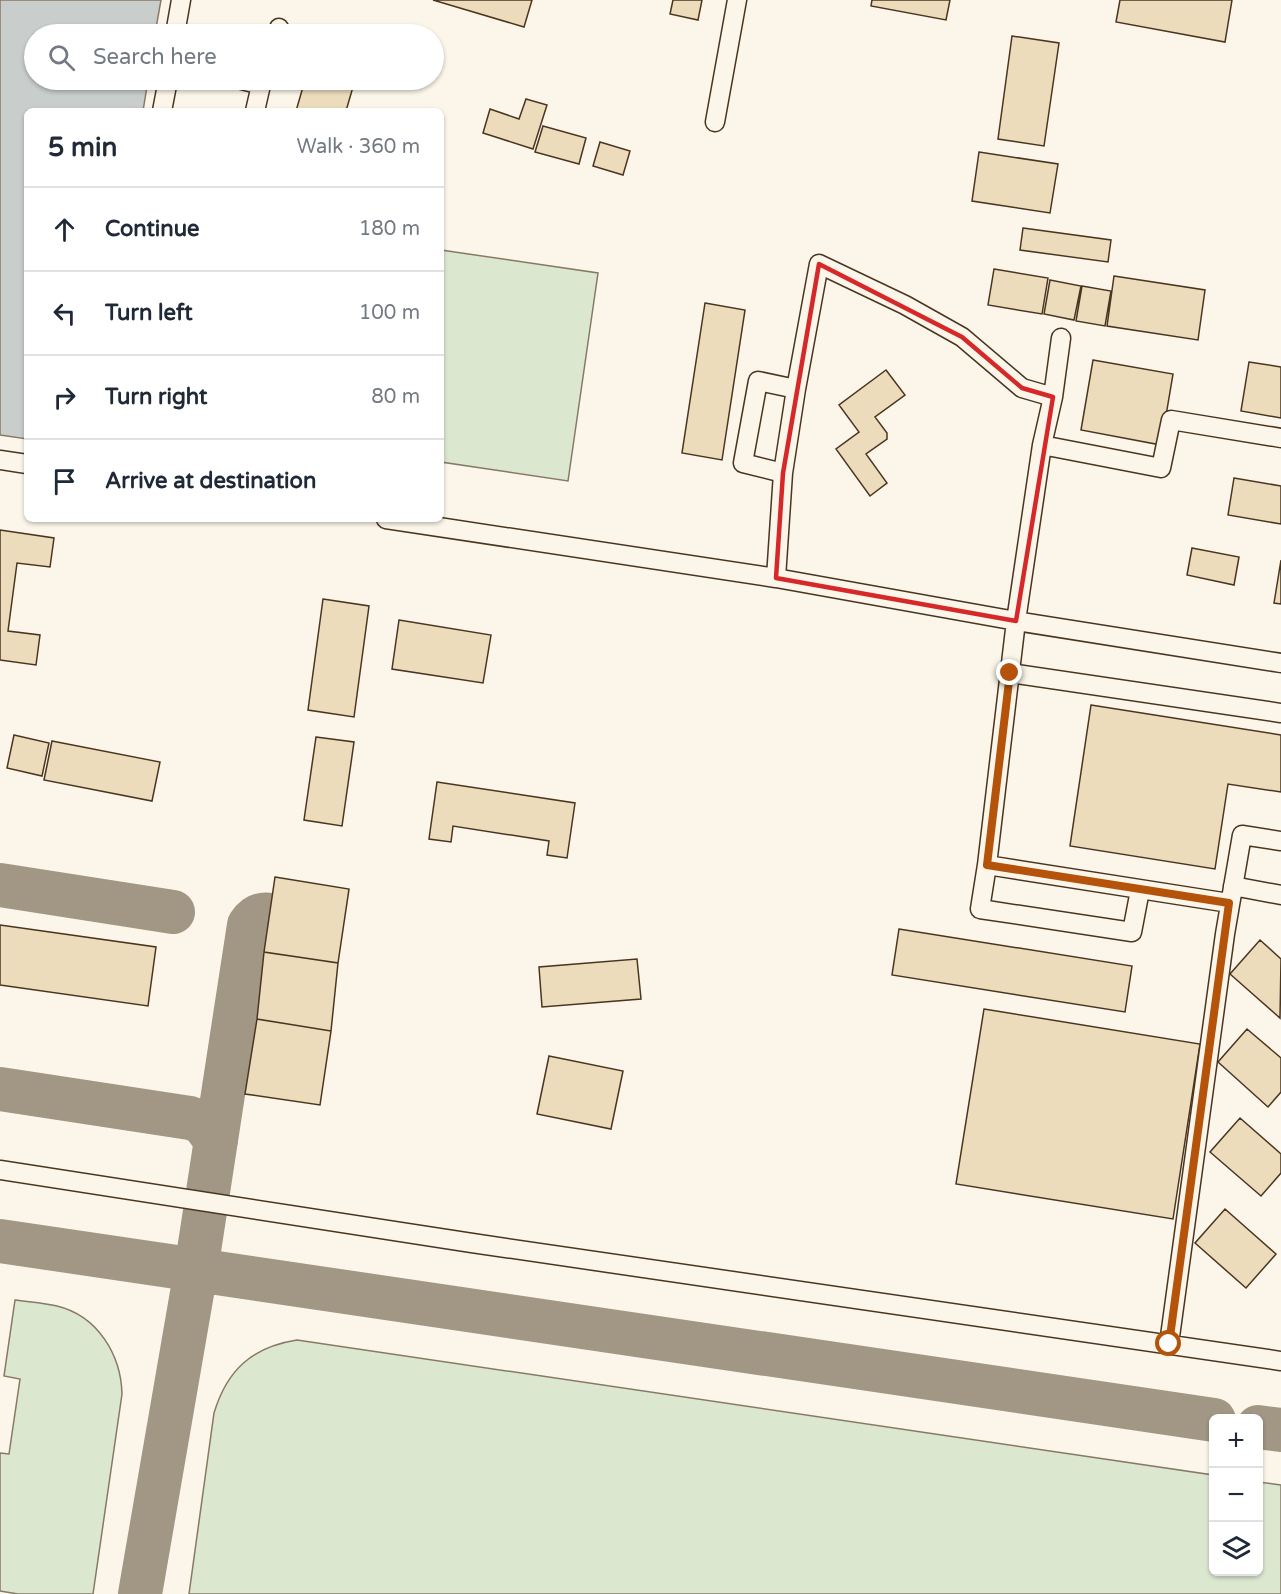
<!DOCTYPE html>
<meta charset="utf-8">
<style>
body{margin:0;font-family:"Varela Round",sans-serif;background:#f2f2f3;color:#1f2937}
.controls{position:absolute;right:18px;bottom:18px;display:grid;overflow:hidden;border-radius:9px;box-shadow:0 2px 4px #0004}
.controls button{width:54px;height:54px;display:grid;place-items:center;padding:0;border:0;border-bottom:2px solid #e0e1e3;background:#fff;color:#1f2937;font:30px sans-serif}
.stop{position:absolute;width:18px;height:18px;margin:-14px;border:4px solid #b45309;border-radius:50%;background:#fff}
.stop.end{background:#b45309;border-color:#fff;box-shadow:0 2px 6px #0008}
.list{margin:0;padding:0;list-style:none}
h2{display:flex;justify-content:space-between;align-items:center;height:78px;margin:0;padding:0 24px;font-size:26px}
h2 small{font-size:20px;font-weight:400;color:#747a83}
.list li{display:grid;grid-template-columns:39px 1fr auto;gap:18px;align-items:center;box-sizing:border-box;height:84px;padding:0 24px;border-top:2px solid #e0e1e3}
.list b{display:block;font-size:22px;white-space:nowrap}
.list em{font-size:20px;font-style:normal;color:#747a83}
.icon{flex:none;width:33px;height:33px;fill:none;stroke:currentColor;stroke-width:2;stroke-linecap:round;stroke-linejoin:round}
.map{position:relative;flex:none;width:1281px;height:1594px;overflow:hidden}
.search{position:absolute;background:#fff;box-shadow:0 2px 4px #0004;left:24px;top:24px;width:420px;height:66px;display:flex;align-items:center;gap:15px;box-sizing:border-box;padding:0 21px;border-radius:33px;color:#747a83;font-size:22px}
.panel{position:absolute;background:#fff;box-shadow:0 2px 4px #0004;left:24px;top:108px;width:420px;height:414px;border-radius:9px}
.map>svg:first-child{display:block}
</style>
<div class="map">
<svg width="1281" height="1594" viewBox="0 0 1281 1594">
<rect width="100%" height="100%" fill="#fbf6e9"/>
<path fill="#dce7d0" stroke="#887966" stroke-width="1.5" d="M441 250 598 273 568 481 441 462Z
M15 1300C29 1302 44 1303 57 1306 98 1316 121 1355 122 1394L93 1594H18L0 1591V1453L9 1454 20 1379 4 1376Z
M297 1340 1213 1475 1214 1572H1258L1259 1482 1281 1485V1594H189L214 1413C227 1370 252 1347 297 1340Z"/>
<path fill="#c9cecd" stroke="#887966" stroke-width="1.5" d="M0 0H161L155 34H34V80H148L143 111H27V439L0 435Z"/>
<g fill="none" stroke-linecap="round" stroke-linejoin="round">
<path stroke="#a29684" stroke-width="44" d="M0 885 173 912
M0 1089 190 1118 202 1122 216 1141
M0 1241 1214 1420
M1258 1427 1281 1430
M140 1594 196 1270 249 925C255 916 260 913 271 915"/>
</g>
<path fill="#ecdcbc" stroke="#4a3520" stroke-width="1.5" d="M433 0H532L524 27Z
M673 0H702L698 20 670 14Z
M872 0H950L946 20 871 6Z
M1120 0H1232L1225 42 1116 22Z
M1012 36 1059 43 1044 146 998 139Z
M305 80H355L346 111H296Z
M526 99 547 105 533 149 483 133 490 109 519 119Z
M543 126 586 138 579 164 535 152Z
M600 142 630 151 623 175 593 166Z
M979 152 1058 164 1050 213 972 201Z
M1023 228 1111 240 1108 262 1020 250Z
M994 269 1048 278 1042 314 988 305Z
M1114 276 1205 290 1198 340 1107 326Z
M1050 280 1081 286 1074 320 1044 314Z
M1082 286 1111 291 1105 326 1076 321Z
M705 303 745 310 722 460 682 453Z
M1093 360 1173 374 1161 445 1081 430Z
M1249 362 1281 367V418L1241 411Z
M886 370 905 395 875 417 887 433V439L866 454 887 483 870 496 836 449 859 432 839 405Z
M1234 478 1281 486V524L1228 515Z
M0 530 54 538 50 567 17 563 8 631 40 635 36 665 0 660Z
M1192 548 1239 557 1234 585 1187 575Z
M1281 560V604L1274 603Z
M323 599 369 606 354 717 308 710Z
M399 620 491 635 483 683 392 669Z
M1091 705 1281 735V792L1228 784 1215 869 1070 846Z
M14 735 49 743 42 776 7 768Z
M316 737 354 742 342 826 304 820Z
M52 741 160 762 152 801 44 780Z
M437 782 575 803 567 858 547 855 549 841 453 826 451 842 429 839Z
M275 877 349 889 338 963 264 952Z
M0 925 156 947 148 1006 0 985Z
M899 929 1132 966 1125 1012 892 975Z
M1260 940 1281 959 1280 1018 1230 974Z
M264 952 338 963 331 1031 257 1019Z
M637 959 641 999 542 1007 539 967Z
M984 1009 1200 1044 1173 1219 956 1184Z
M257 1019 331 1031 320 1105 245 1094Z
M1247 1029 1281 1058V1092L1268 1107 1218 1062Z
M549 1056 623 1071 611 1129 537 1114Z
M1240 1118 1281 1154V1173L1261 1196 1210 1152Z
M1225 1209 1276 1254 1246 1288 1195 1243Z"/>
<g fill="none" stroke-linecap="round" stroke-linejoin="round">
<defs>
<path id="minor" d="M175 34 181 0
M277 34 279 28
M242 80 261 85 255 111
M162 111 168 80
M715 122 737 0
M1053 397 1061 338
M1042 445 1161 468 1171 420 1281 438
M0 460 27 464
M783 473 743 463 758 381 796 389
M386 519 776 578 1016 621 1281 663
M776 578 783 473 796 389 819 264 905 305 962 337 1022 388 1053 397 1042 445 1016 621 987 865 1229 903
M1010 673 1281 713
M987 865 980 909 1132 932 1140 890
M1233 886 1281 895
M0 1170 472 1243 1281 1361
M1169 1344 1225 934 1242 835 1281 841"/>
</defs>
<use href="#minor" stroke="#4a3520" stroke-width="21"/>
<use href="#minor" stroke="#fbf6e9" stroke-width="18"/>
</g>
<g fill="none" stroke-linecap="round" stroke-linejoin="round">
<path stroke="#b45309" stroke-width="8" d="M1010 673 987 865 1229 903 1169 1344"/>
</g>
<path fill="none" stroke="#d62828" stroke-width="4.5" stroke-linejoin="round" d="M819 264 962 337 1022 388 1053 397 1016 621 776 578 783 473Z"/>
</svg>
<div class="controls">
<button>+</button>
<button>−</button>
<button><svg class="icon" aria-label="layers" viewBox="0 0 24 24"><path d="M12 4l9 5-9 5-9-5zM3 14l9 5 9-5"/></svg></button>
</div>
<div class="stop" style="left:1169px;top:1344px"></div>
<div class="stop end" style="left:1010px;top:673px"></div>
<div class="search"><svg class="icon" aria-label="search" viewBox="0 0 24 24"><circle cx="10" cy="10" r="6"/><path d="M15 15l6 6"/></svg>Search here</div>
<section class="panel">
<h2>5 min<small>Walk · 360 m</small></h2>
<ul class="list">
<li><svg class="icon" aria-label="ahead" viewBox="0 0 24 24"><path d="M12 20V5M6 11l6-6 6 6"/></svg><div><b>Continue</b></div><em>180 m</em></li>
<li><svg class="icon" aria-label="left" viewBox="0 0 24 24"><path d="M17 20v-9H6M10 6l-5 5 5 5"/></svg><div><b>Turn left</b></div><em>100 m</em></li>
<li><svg class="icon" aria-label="right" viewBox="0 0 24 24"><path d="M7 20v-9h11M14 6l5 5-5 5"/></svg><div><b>Turn right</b></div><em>80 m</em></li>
<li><svg class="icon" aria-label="arrive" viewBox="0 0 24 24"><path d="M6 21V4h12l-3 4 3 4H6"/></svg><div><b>Arrive at destination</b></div></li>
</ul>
</section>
</div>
